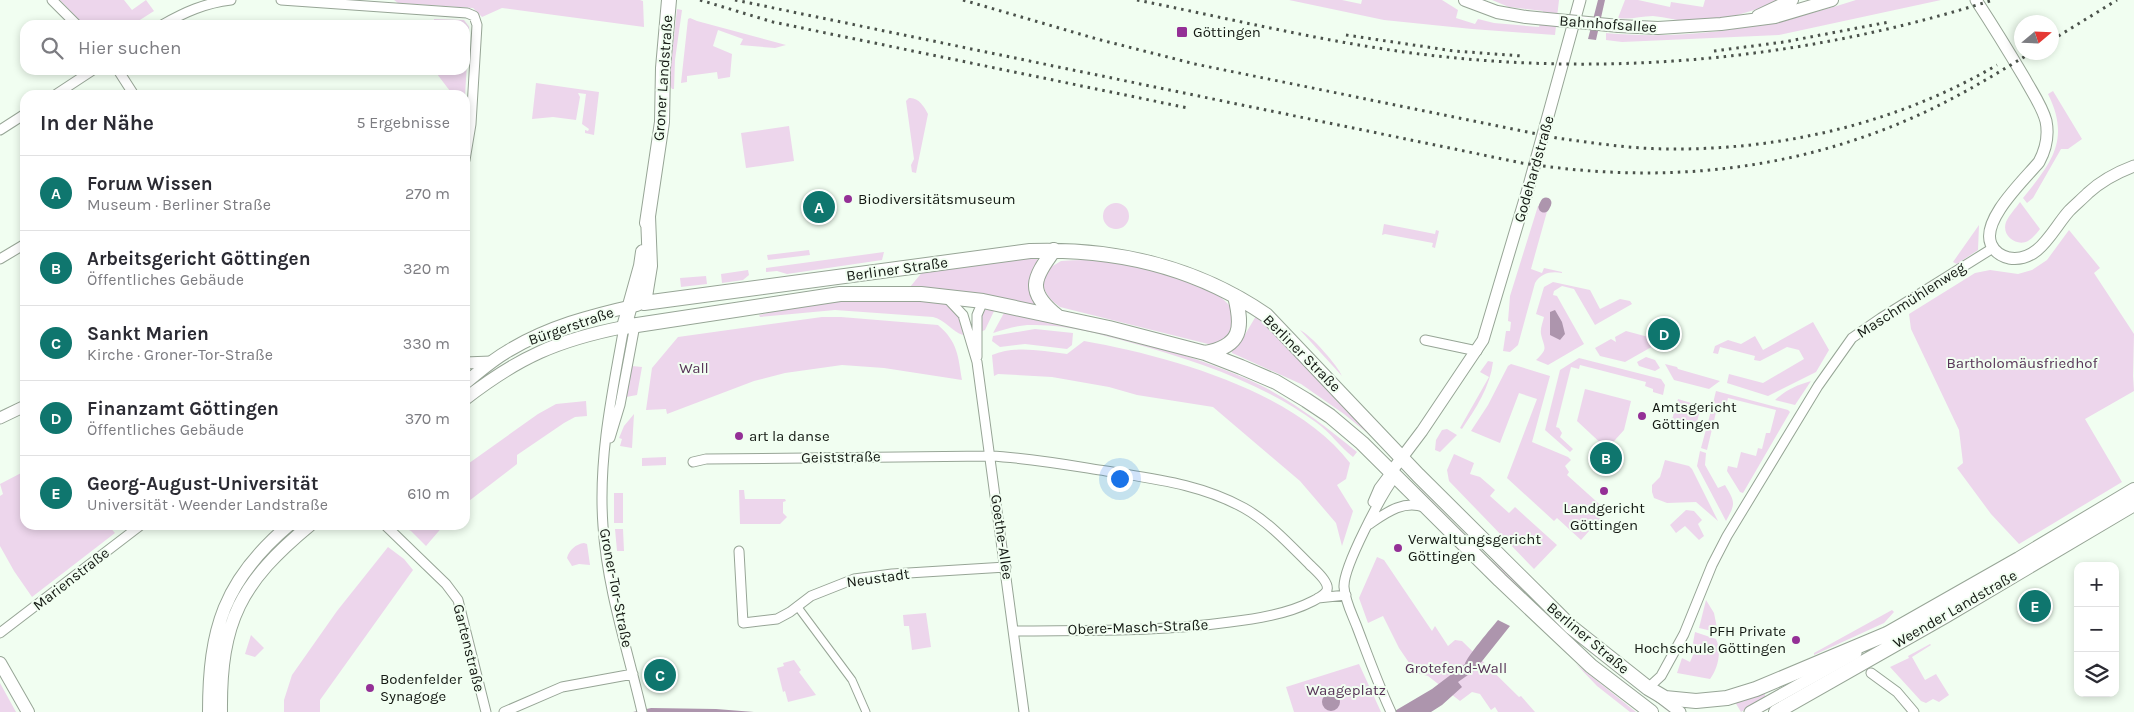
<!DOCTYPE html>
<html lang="de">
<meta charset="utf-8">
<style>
body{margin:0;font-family:Karla,sans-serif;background:#f7f7f7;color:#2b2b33}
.controls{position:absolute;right:15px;bottom:15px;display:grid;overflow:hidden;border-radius:10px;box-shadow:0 2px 8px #0003}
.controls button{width:45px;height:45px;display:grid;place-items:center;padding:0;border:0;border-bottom:1px solid #e1e1e2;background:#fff;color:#2b2b33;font:25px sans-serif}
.compass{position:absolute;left:2014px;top:15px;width:45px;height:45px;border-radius:50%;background:#fff;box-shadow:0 2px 8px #0003;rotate:71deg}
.you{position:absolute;left:1119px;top:478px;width:18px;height:18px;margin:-12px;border:4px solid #fff;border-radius:50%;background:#1a73e8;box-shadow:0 0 0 8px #1a73e833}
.badge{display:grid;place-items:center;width:32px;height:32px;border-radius:50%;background:#0f766e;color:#fff;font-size:16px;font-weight:700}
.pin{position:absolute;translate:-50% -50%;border:2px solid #fff;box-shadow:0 1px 5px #0006}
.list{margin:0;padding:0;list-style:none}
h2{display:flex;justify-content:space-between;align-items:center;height:65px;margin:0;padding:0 20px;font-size:21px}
h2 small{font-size:16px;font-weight:400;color:#7c7c81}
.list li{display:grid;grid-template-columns:32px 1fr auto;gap:15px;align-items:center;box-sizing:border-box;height:75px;padding:0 20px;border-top:1px solid #e1e1e2}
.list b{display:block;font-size:19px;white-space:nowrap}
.list p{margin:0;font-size:16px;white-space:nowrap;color:#7c7c81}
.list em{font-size:16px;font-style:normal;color:#7c7c81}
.icon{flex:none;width:28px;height:28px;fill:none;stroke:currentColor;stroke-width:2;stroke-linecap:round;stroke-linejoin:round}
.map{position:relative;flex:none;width:2134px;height:712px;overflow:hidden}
.search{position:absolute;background:#fff;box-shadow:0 2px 8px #0003;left:20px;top:20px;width:450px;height:55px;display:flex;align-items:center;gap:12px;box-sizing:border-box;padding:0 18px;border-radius:15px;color:#7c7c81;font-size:19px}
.panel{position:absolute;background:#fff;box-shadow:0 2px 8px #0003;left:20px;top:90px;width:450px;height:440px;border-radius:15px}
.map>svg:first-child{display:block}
</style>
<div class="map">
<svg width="2134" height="712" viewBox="0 0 2134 712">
<rect width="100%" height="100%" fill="#f1fef1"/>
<path fill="#edd6ec" d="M60 0H124L132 10 146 0 154 11 132 25H84Z
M394 0H640L643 1 644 27 502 8 482 17 473 8 398 3Z
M1289 0H1342L1361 4 1362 0H1442L1458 10 1456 18 1475 24 1478 19 1494 23 1539 27 1543 11 1509 7 1492 0H1559L1555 35 1472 29 1384 20Z
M1625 0H1638L1670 7 1671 2 1703 7 1705 0H1781C1754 11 1720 22 1691 22 1678 21 1666 17 1653 16 1641 16 1630 20 1618 18Z
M1856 0H1941L1779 35 1622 42 1606 40V33C1690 41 1776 26 1856 0Z
M677 9 682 10 675 60 674 89H672L669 84Z
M690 18 697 21 786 45 775 48 740 45 743 39 718 30 713 46 732 54 730 77 718 79 717 72 687 76V82L681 83 688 19Z
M434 19 464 20 469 27 465 96 453 95 434 70H465V25H434Z
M536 83 599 92 594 135 585 133V130L588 131 589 129 582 124 586 94 578 93 580 97 576 120 553 117 532 119Z
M2053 91 2082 139 2068 149H2061L2033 198 2027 203 2023 198C2051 163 2071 140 2048 94Z
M909 98C918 97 924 106 928 114L916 173 912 172 911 165 914 159 906 101Z
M789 126 794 161 746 168 741 133Z
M2020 202 2040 229C2037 233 2033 238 2028 241 2017 247 2001 236 2006 222 2009 215 2016 208 2020 202Z
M1103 216a13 13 0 1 1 26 0a13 13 0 1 1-26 0Z
M1538 206 1548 208 1531 269 1542 273 1544 268 1562 272V273C1551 271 1541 273 1535 283L1518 345 1510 352 1503 351 1506 331H1510L1511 322 1508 321 1510 296Z
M1384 224 1435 234 1436 230 1439 231 1435 248 1432 247 1433 243 1385 234 1382 235Z
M1979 225 1978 250 1957 264 1953 262Z
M2069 230 2100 268 2094 273 2134 334 2133 376 2134 391 2085 419 2122 482 2019 544 1991 514 1957 468 1963 463 1959 430 1911 329 1909 314 1975 273 1990 270 2018 274 2032 270 2047 260Z
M809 250 810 255 768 260 767 255Z
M884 252 882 260 787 274 777 271 766 272V268Z
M1036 257 1038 261C1028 277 1028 289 1035 306L942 290 910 287 924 270Z
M1061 261C1086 259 1113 260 1137 265 1158 268 1215 288 1228 304 1235 312 1235 323 1230 332 1226 341 1216 344 1208 344L1060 307C1050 300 1044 293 1042 280L1051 267Z
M748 270 749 275 743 280 722 283 721 274Z
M706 276 707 284 681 287 680 278Z
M1553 282 1590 290 1600 309 1620 299 1630 301 1632 304 1595 325 1574 289 1562 286 1554 291 1553 295 1557 296 1584 344 1548 365 1536 360C1549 348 1544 348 1541 334 1540 328 1543 322 1544 317L1536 314 1544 287Z
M867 298 942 301 958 314 962 322 963 335C952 332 946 320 933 317L835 310 760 317 759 315 823 301Z
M995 309 985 330 980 332 982 313 985 310Z
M1005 311C1090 331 1180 347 1260 385 1296 403 1326 427 1357 452L1353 457C1340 447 1330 432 1317 423 1262 383 1197 361 1132 343 1100 334 1064 324 1031 325 1018 325 1006 329 993 333Z
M1256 316 1285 342 1372 434 1371 436 1344 414 1301 384 1232 353V351L1240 343Z
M822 317H841L938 325C958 342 958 356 962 380L884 368 842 365 785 373 754 381 667 414 666 409 646 410 652 368 678 337Z
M1813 322 1829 350 1816 372 1768 396 1727 383 1729 374 1763 383 1804 359 1799 350 1787 347 1760 361 1754 360 1755 356 1720 347 1718 354 1713 353 1715 346 1728 340 1741 344 1755 336 1763 350Z
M1035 329 1073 333 1072 345 1067 349 1025 344 1000 347 992 341 993 336Z
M1300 330C1311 335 1338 366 1342 376Z
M1626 331 1652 338 1655 345 1625 362 1600 356 1595 348 1611 339 1616 342 1615 337Z
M1084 341C1169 356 1295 391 1350 463L1346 479 1337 485 1353 511 1342 546 1336 523 1300 481 1213 407 1137 395 1109 387 1052 377 998 374 994 376 992 355C1016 345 1041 351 1067 354Z
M1646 357 1655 360 1660 368 1655 371 1639 366 1637 362Z
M1579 358 1661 379 1665 385 1663 395 1653 392V389L1645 386 1646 382 1580 365 1579 369 1571 367 1556 427 1559 428 1562 433 1560 437 1573 449 1570 452 1545 430 1560 370Z
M1488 361 1493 362C1490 387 1476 408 1462 429L1460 428 1489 377 1480 372Z
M1511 364 1550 376 1532 442 1568 457 1571 460 1565 466 1569 472 1567 475 1607 511 1581 540 1557 518 1554 521 1507 478 1537 399 1519 393 1500 443 1471 431 1488 405 1508 366Z
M1665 364 1677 367 1678 369 1720 381 1709 389 1674 380Z
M632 366 642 367 637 395 626 397Z
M1811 381 1795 405 1775 400C1786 390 1797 385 1811 381Z
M1585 389 1631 401 1624 430 1607 449 1577 421Z
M1716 391 1788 410 1790 412 1743 493 1740 492 1727 471 1728 466 1737 468 1741 452 1756 456 1758 448 1762 449 1766 433H1770L1776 410 1728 398 1726 406 1713 403Z
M1678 399 1701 406 1695 430 1671 423Z
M586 401 587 416 575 417 564 423 517 455V464L465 504V466L538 414 556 404Z
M1712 407 1717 408 1707 450 1701 448Z
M634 414 632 448 620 446 622 439 619 438 624 426Z
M1447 429 1457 435 1440 452 1435 450 1436 440 1442 430Z
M1700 451 1706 453 1705 465 1718 488 1725 485C1735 502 1736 503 1726 521L1697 466Z
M1454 454 1474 463 1470 474 1480 477 1495 490 1490 496 1509 513 1515 507 1557 545 1534 569 1449 481 1447 470Z
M666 457V465L642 466V458Z
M1665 460 1689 466 1692 469 1718 521 1696 502 1667 503 1654 498 1652 492V485L1660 477Z
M25 471V525H108L115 533 32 597 14 571 0 546V496L3 494 0 484Z
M1419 488 1489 558 1673 712H1669L1544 614 1417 490Z
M739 490H744L745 499H785L786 501 783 502V513L787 517 780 524H740Z
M614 493H623V523H614Z
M1686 510 1694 511 1702 520 1698 524 1704 536 1699 540 1685 526 1676 533 1670 525Z
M397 525H444L426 546 411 531Z
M615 529H623L624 551H617Z
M584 543 587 544 590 565 579 564 572 566 567 558C569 550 576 544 584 543Z
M388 547 404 559 413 570 320 700V712H284V700L292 675 337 611Z
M1377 557 1384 560 1432 631 1435 626 1448 646 1455 640 1462 641 1519 697 1521 696 1535 712H1498L1495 707 1491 710 1480 694 1472 692 1460 701 1428 676 1416 673 1399 648 1383 616 1368 623 1359 598Z
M1706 600 1714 613 1717 628 1712 631 1699 628Z
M1892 610 1894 612 1884 623 1814 655V653Z
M926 613 931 647 912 650 909 626H904L903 615Z
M1695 632 1716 639C1722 652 1718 668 1710 679L1677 673 1682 658 1690 662 1696 648 1693 643Z
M251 635 264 648 255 657 245 654Z
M1930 644 1931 645 1912 657 1925 680 1936 674 1949 695 1939 702 1933 699 1926 703 1921 701 1890 667 1909 658 1908 656Z
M794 660 801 670 799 672 816 695 788 702 785 691 783 692 777 668 784 666 783 663Z
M1359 664 1381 712H1294L1286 687Z
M1576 664 1636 712H1637H1630L1597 686Z
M0 683 16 712H0Z
M1763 693 1765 694V698L1741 712 1735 702Z"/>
<path fill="#ad95ad" d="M1598 0H1605L1596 40 1588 39Z
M1555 310 1562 322 1565 334 1560 340 1550 335V312Z
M1498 620 1510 626 1475 670 1458 682 1462 687 1442 705 1431 712H1393L1432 689 1465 664C1466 658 1492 627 1498 620Z
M1322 702a9 9 0 1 1 18 0a9 9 0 1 1-18 0Z
M651 708 716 709 754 712H633Z"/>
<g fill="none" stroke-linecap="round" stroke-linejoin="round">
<path stroke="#ad95ad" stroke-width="11" d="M1544 207 1546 203"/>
<defs>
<path id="pedestrian" d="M797 606 852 680 866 712"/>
<path id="minor" d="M52 0 77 25
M281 0 467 13 474 16 477 25 471 124 465 160
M162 25C185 12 205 3 231 0
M118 70 134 95
M55 95 93 70
M0 130 25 114
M0 259 25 244
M947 298 963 315 977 362 1024 712
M624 327C612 393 598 459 603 526 607 589 628 651 642 712
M1425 340 1477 351
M977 357V315L983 301
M610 438 620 405 635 325
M693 462 706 459 990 456C1030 458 1068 465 1106 471 1154 479 1201 484 1244 508 1269 522 1290 545 1310 565 1315 570 1332 584 1326 592 1323 596 1317 599 1313 601 1288 614 1258 619 1230 622 1158 632 1086 630 1015 631
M1373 502 1379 488 1391 472
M385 525 446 584 458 600 486 712
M1368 525C1386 513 1402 500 1424 507
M739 551 743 623 777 619 790 612 811 596 854 579 892 574 1006 567
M1318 598 1346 595
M0 633 141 525
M1871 673 1897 692 1914 712
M1648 688 1661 676 1684 634 1712 565 1727 536 1818 386 1852 338 1881 318 1993 248
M504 712 562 687 633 674
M1391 712C1378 684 1368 656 1357 627 1352 614 1345 601 1344 587 1343 567 1382 494 1395 477"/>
<path id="tertiary" d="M1976 0C1993 26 2009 52 2025 79 2032 92 2042 106 2046 121 2049 136 2046 149 2039 162 2024 180 1981 220 1991 244 1994 251 2001 256 2009 258 2039 263 2052 230 2069 211 2075 205 2082 199 2088 193 2101 181 2118 172 2134 166
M465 363 491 362
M0 418 25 406
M1391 472 1422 431 1483 340 1528 189 1580 0
M1659 696 1680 712
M1750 712 1856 653"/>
<path id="secondary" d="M1465 0 1497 12 1526 17
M1758 16 1792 0
M1619 26 1658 28 1721 24 1775 17 1832 0
M465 383C479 372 492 360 508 351 547 327 592 315 637 305
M465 399C519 357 558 340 624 327
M0 663 28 712
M209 712C209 629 224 580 289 525
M221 712C220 621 241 582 310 525"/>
<path id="primary" d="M648 216 650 266 644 303 1030 251C1114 248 1196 267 1266 315L1418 475 1554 610 1571 627 1648 688 1665 698 1696 701 1727 698 1756 689 1887 634 2019 559 2134 490
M647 223 662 122 663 68 669 0
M1054 250C1033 279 1026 291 1057 316
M643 252 641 266 624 327 840 294H921L983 301 1109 328 1205 353 1241 367 1276 382 1306 400 1330 416 1362 443 1500 580 1591 666 1651 712
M1205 353C1242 346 1243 328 1235 296
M1776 712 1945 616 2134 504"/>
</defs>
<use href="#pedestrian" stroke="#97a596" stroke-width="9"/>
<use href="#minor" stroke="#97a596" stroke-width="11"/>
<use href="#tertiary" stroke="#97a596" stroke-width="13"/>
<use href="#secondary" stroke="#97a596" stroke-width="14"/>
<use href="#primary" stroke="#97a596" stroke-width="16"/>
<use href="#pedestrian" stroke="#fff" stroke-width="7"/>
<use href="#minor" stroke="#fff" stroke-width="9"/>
<use href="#tertiary" stroke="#fff" stroke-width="11"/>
<use href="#secondary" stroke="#fff" stroke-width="12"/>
<use href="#primary" stroke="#fff" stroke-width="14"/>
<path stroke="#4b524b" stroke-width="3" stroke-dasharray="2.5 5" stroke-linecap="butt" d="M700 0 773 22 1188 108
M735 0 1522 163C1657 184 1786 173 1912 118 1953 100 1993 76 2032 52
M963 0 1097 39 1195 64 1557 138C1594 143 1632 149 1670 149 1783 150 1898 123 1997 65
M1137 0C1237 20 1336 45 1437 56 1625 77 1813 57 1993 0
M1346 35 1454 51 1522 56
M2052 40 2117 0
M1714 51 1784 42 1889 22"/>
<defs>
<path id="secondary-bridge" d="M1526 17 1619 26"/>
</defs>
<use href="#secondary-bridge" stroke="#97a596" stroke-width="14" stroke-linecap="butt"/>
<use href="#secondary-bridge" stroke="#fff" stroke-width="12"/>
</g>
<g fill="#943096" stroke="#f1fef1" stroke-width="2">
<rect x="1176" y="26" width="12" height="12" rx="2.5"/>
<circle cx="848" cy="199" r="5"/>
<circle cx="1642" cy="416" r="5"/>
<circle cx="739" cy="436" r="5"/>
<circle cx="1604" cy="491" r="5"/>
<circle cx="1398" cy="548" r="5"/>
<circle cx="1796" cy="640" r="5"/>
<circle cx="370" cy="688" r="5"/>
</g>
<g text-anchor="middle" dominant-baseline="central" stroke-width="4" stroke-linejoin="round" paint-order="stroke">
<g font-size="15" fill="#131812" stroke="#f1fef1">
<text transform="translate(1608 24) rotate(4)">Bahnhofsallee</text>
<text transform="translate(663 78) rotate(-86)">Groner Landstraße</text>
<text transform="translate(1534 169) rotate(-74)">Godehardstraße</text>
<text transform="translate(897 269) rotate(-8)">Berliner Straße</text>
<text transform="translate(1911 300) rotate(-33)">Maschmühlenweg</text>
<text transform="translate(571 326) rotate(-19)">Bürgerstraße</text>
<text transform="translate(1302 353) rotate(45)">Berliner Straße</text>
<text transform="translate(841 457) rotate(-1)">Geiststraße</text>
<text transform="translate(1002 537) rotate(82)">Goethe-Allee</text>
<text transform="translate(878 578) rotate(-8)">Neustadt</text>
<text transform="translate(71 579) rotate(-38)">Marienstraße</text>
<text transform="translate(616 588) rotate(79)">Groner-Tor-Straße</text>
<text transform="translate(1955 609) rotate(-30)">Weender Landstraße</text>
<text transform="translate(1138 627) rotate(-2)">Obere-Masch-Straße</text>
<text transform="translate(1588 638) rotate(40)">Berliner Straße</text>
<text transform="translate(469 648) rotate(76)">Gartenstraße</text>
</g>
<g font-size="15" fill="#131812" stroke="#f1fef1" text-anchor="start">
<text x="1193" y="32">Göttingen</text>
<text x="858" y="199">Biodiversitätsmuseum</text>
<text x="1652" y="407">Amtsgericht<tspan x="1652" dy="17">Göttingen</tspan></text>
<text x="749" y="436">art la danse</text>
<text x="1604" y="508" text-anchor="middle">Landgericht<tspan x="1604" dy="17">Göttingen</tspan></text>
<text x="1408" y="539">Verwaltungsgericht<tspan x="1408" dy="17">Göttingen</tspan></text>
<text x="1786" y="631" text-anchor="end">PFH Private<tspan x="1786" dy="17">Hochschule Göttingen</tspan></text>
<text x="380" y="679">Bodenfelder<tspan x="380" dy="17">Synagoge</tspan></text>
</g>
<g font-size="15" fill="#573457" stroke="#f1fef1">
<text x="2022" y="363">Bartholomäusfriedhof</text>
<text x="694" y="368">Wall</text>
<text x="1456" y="668">Grotefend-Wall</text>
<text x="1346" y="690">Waageplatz</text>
</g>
</g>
</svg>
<div class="controls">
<button>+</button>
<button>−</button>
<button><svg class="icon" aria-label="layers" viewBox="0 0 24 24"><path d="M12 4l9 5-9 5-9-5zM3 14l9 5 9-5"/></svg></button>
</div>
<svg class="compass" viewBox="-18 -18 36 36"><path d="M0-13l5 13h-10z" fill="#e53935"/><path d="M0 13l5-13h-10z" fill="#7c7c81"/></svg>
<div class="you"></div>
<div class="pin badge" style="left:819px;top:207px">A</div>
<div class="pin badge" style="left:1606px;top:458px">B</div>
<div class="pin badge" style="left:660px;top:675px">C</div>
<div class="pin badge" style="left:1664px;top:334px">D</div>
<div class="pin badge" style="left:2035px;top:606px">E</div>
<div class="search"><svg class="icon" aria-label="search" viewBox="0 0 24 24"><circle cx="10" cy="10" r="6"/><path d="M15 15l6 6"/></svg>Hier suchen</div>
<section class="panel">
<h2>In der Nähe<small>5 Ergebnisse</small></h2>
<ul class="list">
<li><span class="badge">A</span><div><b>Foruʍ Wissen</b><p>Museum · Berliner Straße</p></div><em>270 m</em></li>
<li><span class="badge">B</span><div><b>Arbeitsgericht Göttingen</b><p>Öffentliches Gebäude</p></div><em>320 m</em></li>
<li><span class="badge">C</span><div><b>Sankt Marien</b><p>Kirche · Groner-Tor-Straße</p></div><em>330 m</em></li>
<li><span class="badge">D</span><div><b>Finanzamt Göttingen</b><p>Öffentliches Gebäude</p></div><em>370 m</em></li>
<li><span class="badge">E</span><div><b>Georg-August-Universität</b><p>Universität · Weender Landstraße</p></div><em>610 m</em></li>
</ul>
</section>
</div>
